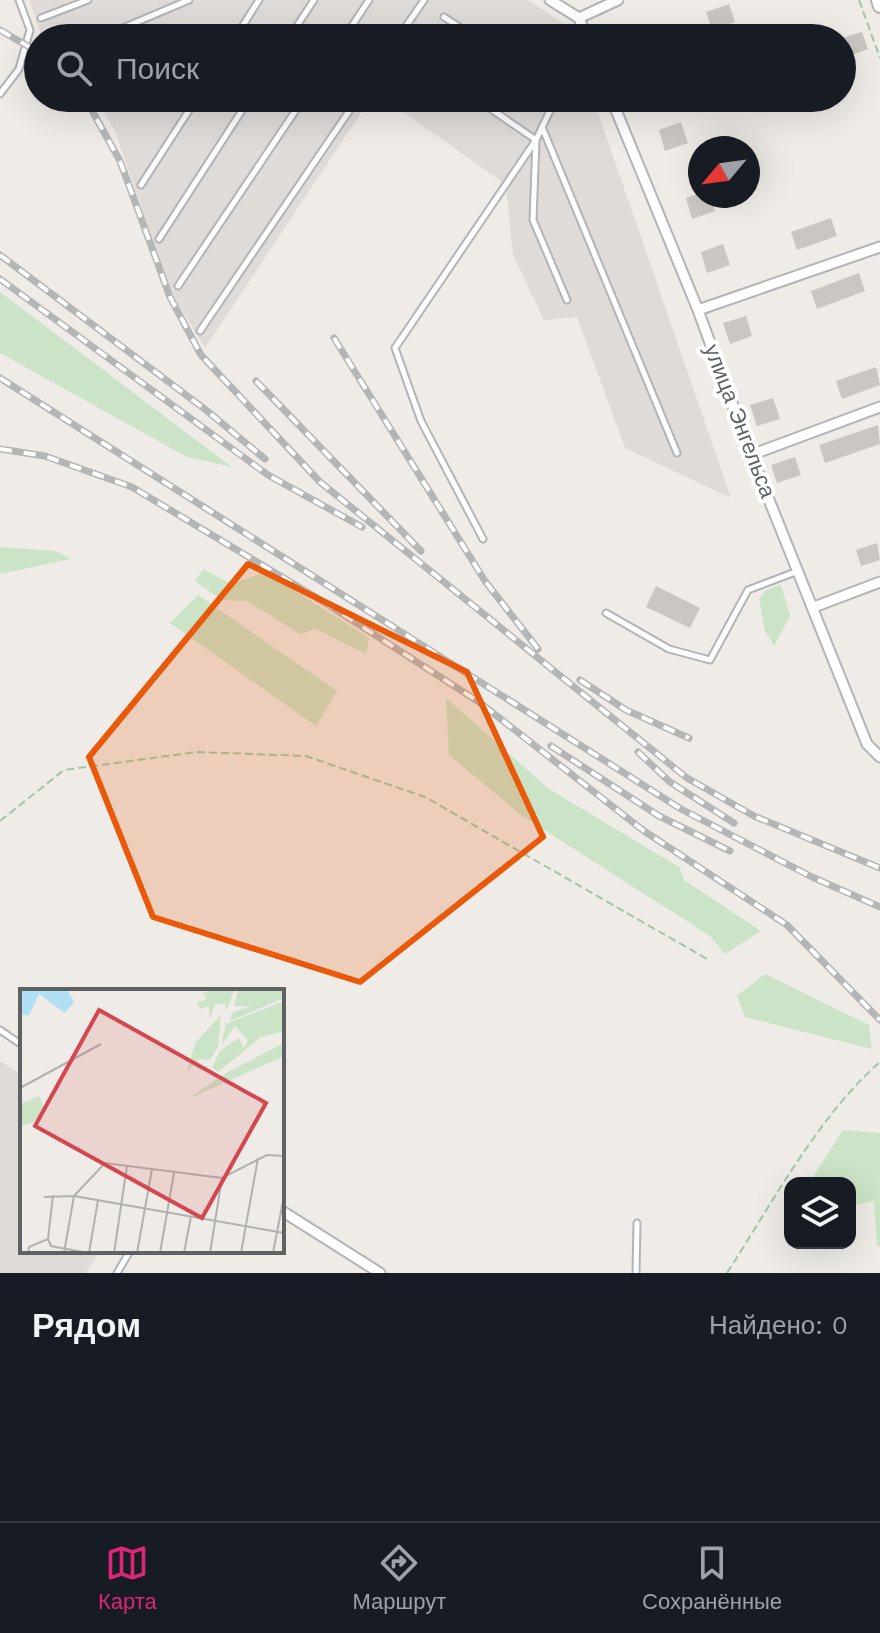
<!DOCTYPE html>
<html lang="ru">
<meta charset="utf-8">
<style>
body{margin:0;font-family:"Work Sans",sans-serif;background:#242831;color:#f1f3f6}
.controls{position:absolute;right:24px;bottom:24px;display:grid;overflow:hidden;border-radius:16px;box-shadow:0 8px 32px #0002}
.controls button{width:72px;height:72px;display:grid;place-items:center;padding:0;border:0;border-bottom:2px solid #363941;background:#171b24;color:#f1f3f6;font:40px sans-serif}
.compass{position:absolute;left:688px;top:136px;width:72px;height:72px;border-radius:50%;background:#171b24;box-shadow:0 8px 32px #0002;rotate:241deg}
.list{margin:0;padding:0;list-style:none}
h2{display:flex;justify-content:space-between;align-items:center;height:104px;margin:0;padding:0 32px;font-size:34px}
h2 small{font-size:26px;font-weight:400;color:#9ea1a6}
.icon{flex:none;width:44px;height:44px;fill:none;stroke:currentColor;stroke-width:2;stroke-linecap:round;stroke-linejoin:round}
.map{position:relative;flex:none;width:880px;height:1273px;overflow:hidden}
.search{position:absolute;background:#171b24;box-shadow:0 8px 32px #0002;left:24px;right:24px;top:24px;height:88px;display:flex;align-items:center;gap:20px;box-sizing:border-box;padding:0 28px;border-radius:44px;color:#9ea1a6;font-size:30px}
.sheet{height:248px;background:#171b24}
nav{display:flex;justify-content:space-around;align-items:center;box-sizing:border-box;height:112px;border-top:2px solid #363941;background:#171b24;font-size:22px;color:#9ea1a6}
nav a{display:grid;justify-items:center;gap:4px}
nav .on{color:#db2777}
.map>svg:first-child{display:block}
</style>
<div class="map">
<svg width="880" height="1273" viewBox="0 0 880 1273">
<rect width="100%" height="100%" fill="#efece7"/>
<path fill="#dedbd9" d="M29 0H528L569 27 573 38H42Z
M95 98H371L205 348 175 299 152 240 115 131Z
M384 98H593L731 498 625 448 577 317 544 320 513 255 506 185Z
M0 1061 22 1075V1251H100L86 1273H0Z"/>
<path fill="#cbe3c7" d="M0 292 24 310 232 467 187 457 0 353Z
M0 547 56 551 70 559 0 574Z
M203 569 231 584 265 572 369 638 366 654 316 629 300 634 247 601 222 600 195 581Z
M781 585 790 616 774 646 765 631 759 599 766 590Z
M198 595 337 691 316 726 170 623Z
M446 698 549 789 679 867 684 880 761 931 725 954 710 936 521 815 449 755Z
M765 974 869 1025 872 1049 745 1017 737 996Z
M843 1130 880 1133V1246H877L874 1201 850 1206V1183H809Z"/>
<path fill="#cac7c3" d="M729 4 735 22 712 29 706 12Z
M862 32 868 49 846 57 842 38Z
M681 122 688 143 665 151 659 130Z
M700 193V196H710L715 211 692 219 686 198Z
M831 218 837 236 797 250 791 232Z
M723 244 730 265 707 273 701 252Z
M859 273 865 291 817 309 811 291Z
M746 316 752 336 730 344 723 323Z
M876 367 880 385 842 399 836 381Z
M773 398 780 419 757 426 750 405Z
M878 425 880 444 825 463 819 445Z
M795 457 801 475 777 483 771 465Z
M877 543 880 560 861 566 856 550Z
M656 586 700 608 690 628 646 607Z"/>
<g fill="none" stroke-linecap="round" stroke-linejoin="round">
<defs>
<path id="lane" d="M444 17 476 38
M41 18 88 0
M99 38 189 0
M235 38 259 0
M289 38 314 0
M344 38 369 0
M398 38 424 0
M0 94 19 69 30 30 19 0
M475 98 536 140 533 220 567 300
M542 127 677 453
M141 185 197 98
M159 239 250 98
M178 286 304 98
M200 331 358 98
M483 539 421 421 395 348 536 140 556 98
M606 613 669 649 710 660 748 590 798 571
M0 1030 22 1045
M117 1273 130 1251
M636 1273 637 1223"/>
<path id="street" d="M550 0 579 18 587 38
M579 18 618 0
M611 98 698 310 751 455 867 744 880 757
M698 310 880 247
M751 455 880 407
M814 607 880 582
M282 1211 380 1273"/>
<path id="secondary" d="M878 0 880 6"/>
</defs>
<use href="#lane" stroke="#b2b4b7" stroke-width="9"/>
<use href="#street" stroke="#b2b4b7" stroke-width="13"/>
<use href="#secondary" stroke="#b3b6b9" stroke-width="16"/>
<path stroke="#a2c5a7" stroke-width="2" stroke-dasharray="8 4" stroke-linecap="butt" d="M859 0 880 58
M0 821 64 770 197 752 306 756 425 797 707 959
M727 1273C771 1205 819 1115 880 1062"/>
<use href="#lane" stroke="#fff" stroke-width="5"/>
<use href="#street" stroke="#fff" stroke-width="9"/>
<use href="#secondary" stroke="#fff" stroke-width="12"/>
<defs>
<path id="rail" d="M0 30 38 52
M85 98 120 161 170 297 201 355 320 482 687 778 754 816 880 868
M0 255 206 410 265 459
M0 279 268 475 362 527
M334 338 485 581 538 649
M0 378 681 809 812 877 880 907
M256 381 421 551
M0 449 45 456 132 487 327 604 479 702 644 831 787 925 880 1020
M580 680 626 710 689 738
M551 746 659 816 730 851
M638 752 670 782 734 823"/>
</defs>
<use href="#rail" stroke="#b4b5b5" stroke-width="7"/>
<use href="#rail" stroke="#fff" stroke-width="4" stroke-dasharray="12" stroke-linecap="butt"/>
</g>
<path fill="#e8590c" fill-opacity="0.2" stroke="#e8590c" stroke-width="6" stroke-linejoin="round" d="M248 564 467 672 543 837 360 982 153 917 89 757Z"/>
<g text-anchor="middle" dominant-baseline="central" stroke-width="8" stroke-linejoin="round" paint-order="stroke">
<g font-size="22" fill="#5e6265" stroke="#fff">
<text transform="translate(740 421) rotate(69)">улица Энгельса</text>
</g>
</g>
<g transform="translate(20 989)">
<rect width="264" height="264" fill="#efece7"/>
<path d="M196 0H215L206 22 205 15H195L190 30 189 17 180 20 177 14 187 10 183 4ZM218 0H262L264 9 210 32 212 24 230 17H214ZM264 12V42L241 48 198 83 192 78 200 62 214 52 220 49 223 59 228 52 215 37 201 56 206 35ZM201 26 198 58 190 71 180 70 167 82 175 54ZM264 54V67L168 110 206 84ZM19 107 25 119 14 133 0 138V115Z" fill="#cbe3c7"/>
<path d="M0 0H47L54 13 45 24 19 5 9 27 0 25Z" fill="#b1e0f5"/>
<path fill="none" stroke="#b1b1af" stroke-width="2" d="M0 99 81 55M24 208 54 207 85 174 202 189 247 166 264 167M28 250 33 206M28 250 31 257 68 264M8 264 9 258 28 250M44 264 54 207 264 244M69 264 78 211M94 264 107 177M117 264 132 180M140 264 154 184M164 264 171 227M190 264 202 189M221 264 238 169M253 264 264 207"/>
<path fill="#d44750" fill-opacity="0.15" stroke="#d44750" stroke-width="4" d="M79 21 246 114 182 229 15 137Z"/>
<rect width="264" height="264" fill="none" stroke="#5e6265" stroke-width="4"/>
</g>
</svg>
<div class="controls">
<button><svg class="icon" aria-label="layers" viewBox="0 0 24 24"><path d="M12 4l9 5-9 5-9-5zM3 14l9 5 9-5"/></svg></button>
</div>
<svg class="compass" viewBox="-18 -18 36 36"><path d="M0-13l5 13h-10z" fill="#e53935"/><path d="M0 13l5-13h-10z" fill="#9ea1a6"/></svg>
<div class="search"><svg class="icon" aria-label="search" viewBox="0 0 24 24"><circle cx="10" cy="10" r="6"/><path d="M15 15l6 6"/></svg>Поиск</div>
</div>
<section class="sheet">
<h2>Рядом<small>Найдено: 0</small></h2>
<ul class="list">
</ul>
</section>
<nav>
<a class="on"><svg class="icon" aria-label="map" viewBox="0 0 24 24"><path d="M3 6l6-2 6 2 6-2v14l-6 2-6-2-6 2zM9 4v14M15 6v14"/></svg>Карта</a>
<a><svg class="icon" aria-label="directions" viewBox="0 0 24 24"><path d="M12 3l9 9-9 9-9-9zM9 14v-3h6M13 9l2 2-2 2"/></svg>Маршрут</a>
<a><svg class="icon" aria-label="saved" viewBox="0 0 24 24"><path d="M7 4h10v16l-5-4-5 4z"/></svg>Сохранённые</a>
</nav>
